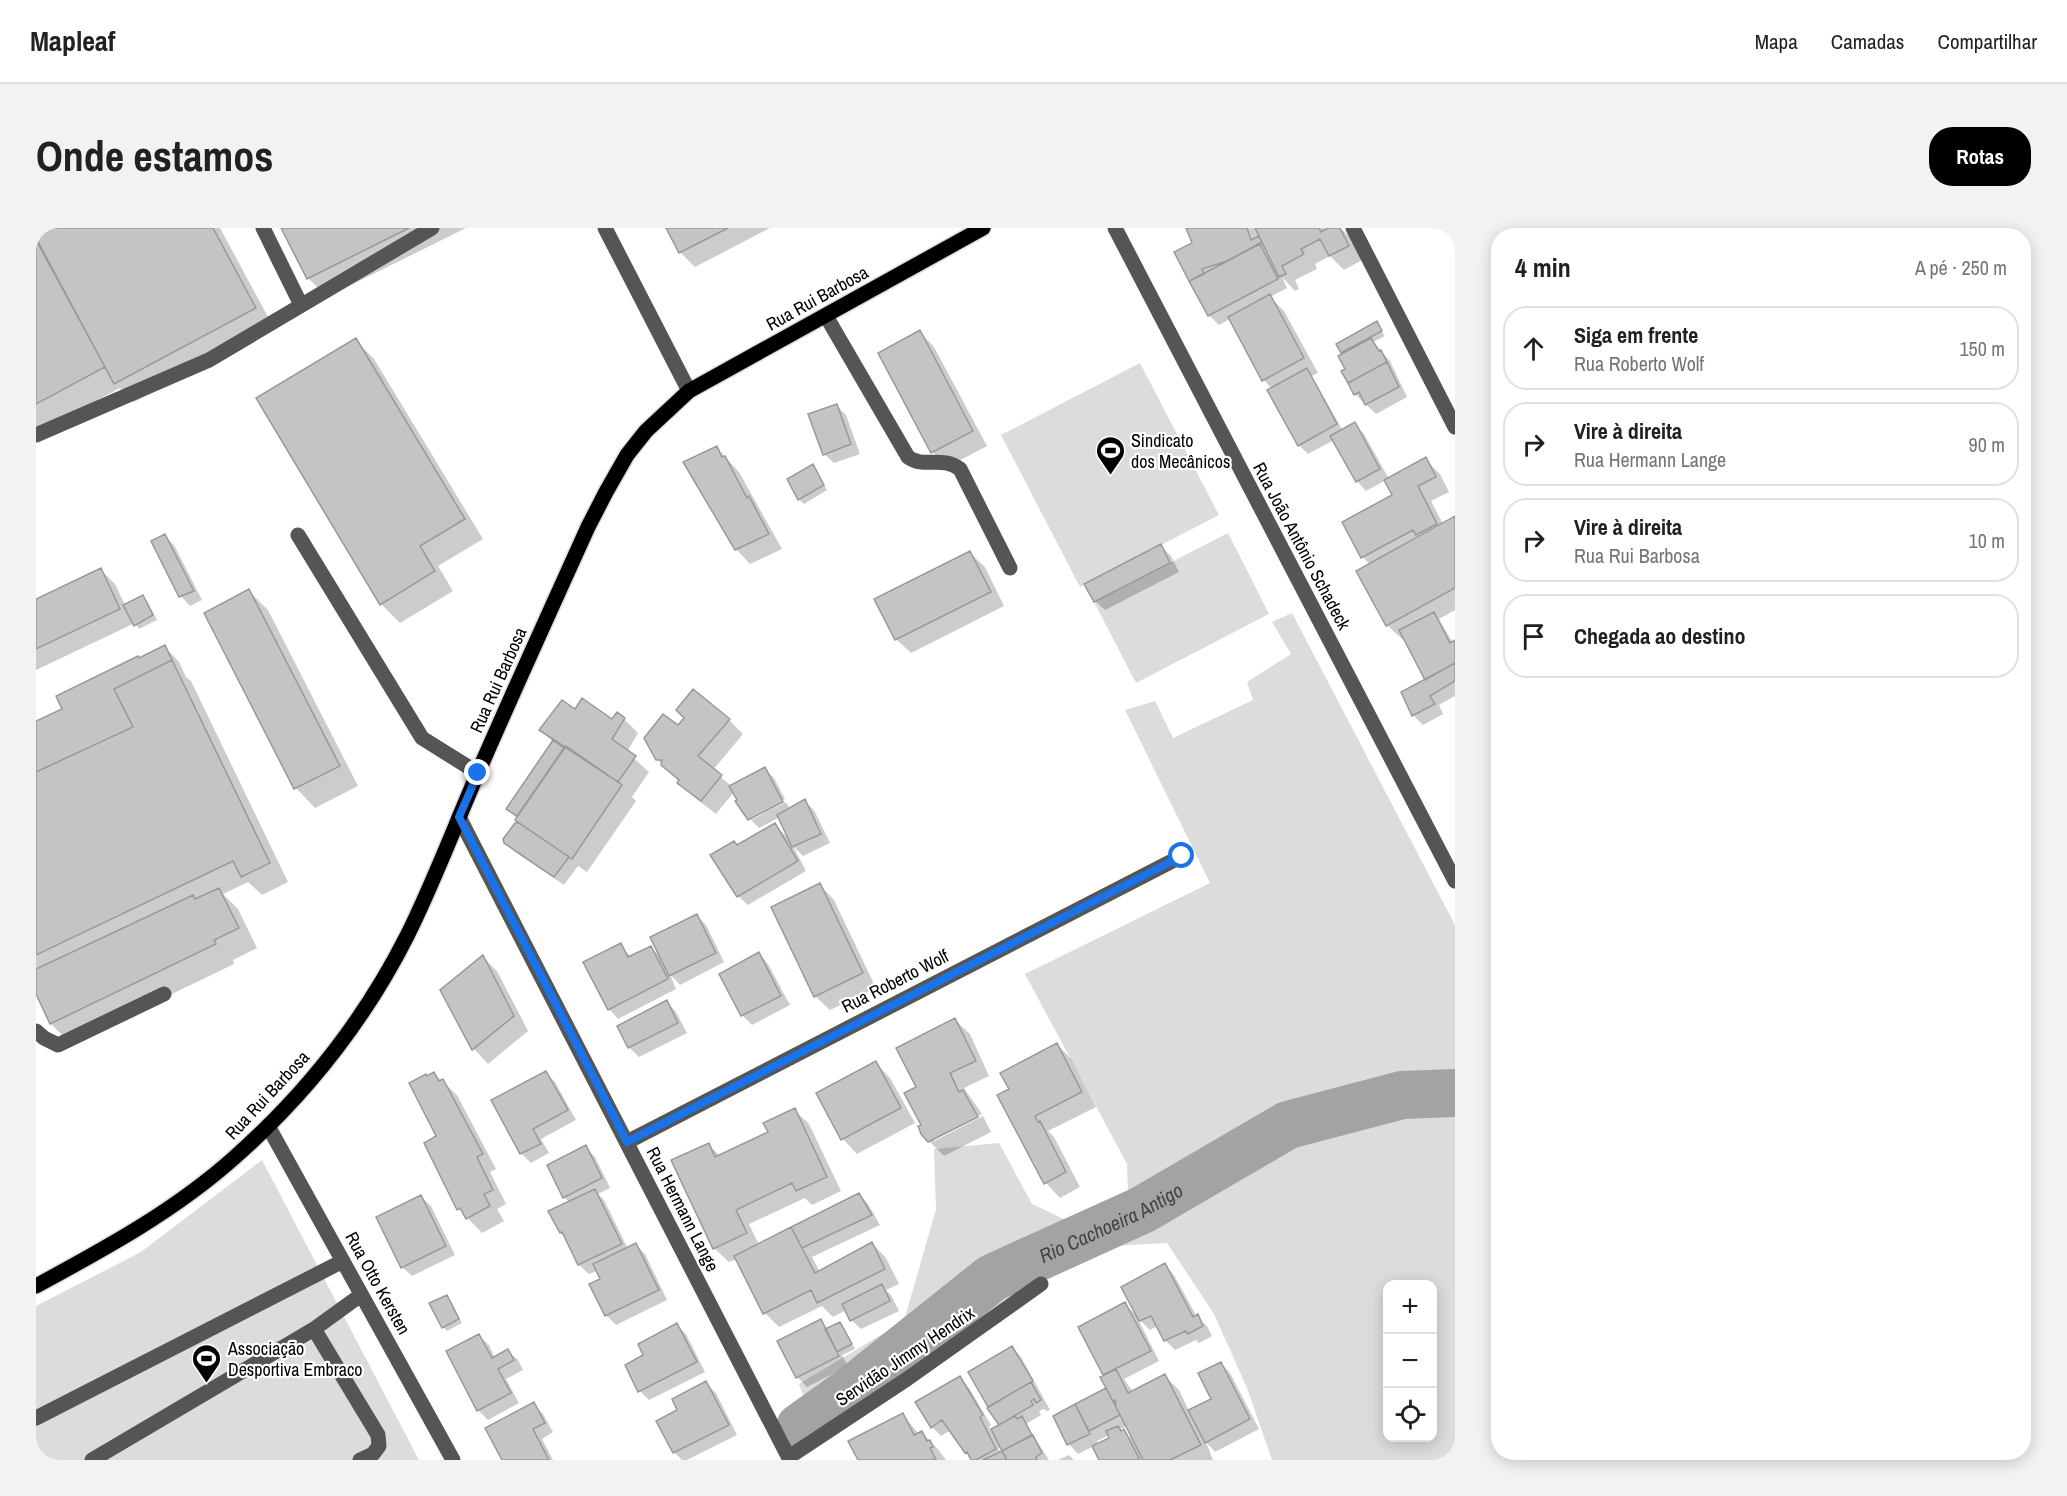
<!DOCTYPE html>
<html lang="pt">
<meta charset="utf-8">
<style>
body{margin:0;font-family:"Archivo Narrow",sans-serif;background:#f2f2f2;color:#202124}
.controls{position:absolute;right:18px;bottom:18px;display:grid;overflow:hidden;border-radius:12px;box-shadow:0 3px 15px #0003}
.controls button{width:54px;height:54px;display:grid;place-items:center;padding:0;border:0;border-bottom:2px solid #e0e0e0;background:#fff;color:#202124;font:30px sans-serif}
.stop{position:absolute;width:18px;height:18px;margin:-14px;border:4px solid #1a73e8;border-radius:50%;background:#fff}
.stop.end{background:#1a73e8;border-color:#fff;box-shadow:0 2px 6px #0008}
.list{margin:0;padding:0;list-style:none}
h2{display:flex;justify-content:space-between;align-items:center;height:78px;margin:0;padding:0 24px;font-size:26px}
h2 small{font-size:20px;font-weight:400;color:#757577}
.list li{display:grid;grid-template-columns:39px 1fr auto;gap:18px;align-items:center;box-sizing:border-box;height:84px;margin:0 12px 12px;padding:0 12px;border:2px solid #e0e0e0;border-radius:24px}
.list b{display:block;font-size:22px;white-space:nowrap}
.list p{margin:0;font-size:20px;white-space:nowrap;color:#757577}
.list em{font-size:20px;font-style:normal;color:#757577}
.icon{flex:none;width:33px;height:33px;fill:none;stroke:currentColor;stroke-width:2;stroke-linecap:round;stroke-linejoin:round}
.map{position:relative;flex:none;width:1419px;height:1232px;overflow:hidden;border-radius:24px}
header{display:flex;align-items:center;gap:36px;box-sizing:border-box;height:84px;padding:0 30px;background:#fff;border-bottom:2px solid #e0e0e0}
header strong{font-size:28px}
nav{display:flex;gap:33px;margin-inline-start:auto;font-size:21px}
.intro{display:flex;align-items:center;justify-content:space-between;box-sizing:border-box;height:144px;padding:0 36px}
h1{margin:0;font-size:42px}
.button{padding:15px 27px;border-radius:24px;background:#000;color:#fff;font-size:21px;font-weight:700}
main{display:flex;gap:36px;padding:0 36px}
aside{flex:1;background:#fff;border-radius:24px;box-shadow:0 3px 15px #0003}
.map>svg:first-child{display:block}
</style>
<header>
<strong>Mapleaf</strong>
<nav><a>Mapa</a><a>Camadas</a><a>Compartilhar</a></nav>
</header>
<div class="intro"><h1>Onde estamos</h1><a class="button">Rotas</a></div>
<main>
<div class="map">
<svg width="1419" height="1232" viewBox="0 0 1419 1232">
<rect width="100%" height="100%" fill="#fff"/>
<path fill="#dcdcdc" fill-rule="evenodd" d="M1104 135 1183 287 1044 359 965 207Z
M1192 305 1233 386 1100 455 1058 374Z
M1256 385 1419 697V1232H1236L1211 1160 1178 1086 1131 1015 1076 1018 1001 1049 911 1113 825 1170 781 1205 763 1156 868 1093 900 981 898 921 963 915 996 976 1032 993 1092 965 1091 936 989 746 1174 655 1089 482 1119 473 1137 510 1217 472 1211 454 1255 426 1236 394ZM1352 1056H1396V1210H1352Z
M226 932 383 1232H0V1078L105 1024Z"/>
<path fill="#0003" fill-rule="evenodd" d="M14 0H184L238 100 98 174 84 160 0 205V4L2 6Z
M247 0H430L291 69 272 50Z
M631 0H734L659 39 644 24Z
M1152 0H1289L1290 3 1295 0H1304L1316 11 1326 32 1308 42 1294 28 1279 36 1281 41 1259 52 1263 61 1259 63 1246 49 1251 60 1234 69 1248 83 1282 145 1276 148 1307 203 1319 196 1328 206 1353 251 1389 231 1404 246 1413 264 1395 273 1407 296 1419 290V382L1403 391 1417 415 1419 414V468L1403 477 1407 486 1387 497 1377 487 1391 452 1369 410 1366 411 1351 397 1334 337 1327 329 1358 268 1350 252 1330 263 1321 253 1298 212 1272 226 1263 217 1236 161 1228 152 1194 91 1183 97 1173 87 1158 16Z
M1340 95 1349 108 1337 114 1354 133 1371 169 1340 186 1319 166 1308 126 1306 124Z
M884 104 898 119 951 218 911 239 897 224 844 125Z
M319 112 338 131 447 311 402 338 417 363 364 395 345 376Z
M800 177 810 187 824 226 798 235 788 226Z
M681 220 703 244 746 321 714 336 700 321Z
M777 238 791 262 768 276 763 271 753 251Z
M128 308 138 317 166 372 154 378 145 368 117 313Z
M1125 318 1135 328 1143 344 1069 382 1059 373Z
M934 325 949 339 968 378 875 425 860 411Z
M64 341 79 356 89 377 107 369 111 373 121 392 103 401 99 395 0 442V373Z
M213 363 232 382 322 558 279 580 260 560 170 385Z
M129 419 143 434 150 449 155 453 252 654 226 667 212 654 187 666 202 681 221 720 197 732 198 736 34 815 15 796 0 762V495L28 481 103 431Z
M539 483 576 493 588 491 602 505 591 524 613 544 596 569 600 573 551 644 542 638 528 657 479 624 469 614 480 596H485L472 580 517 514 505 502Z
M693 492 707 506 677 542 695 558 729 541 738 550 749 571 712 590 698 564 680 586 658 569 621 531 643 499Z
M768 573 778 582 794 615 767 628 757 618 770 643 712 677 702 668V619L739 597 753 611 744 589 723 600 713 590 715 592 750 574 754 581Z
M784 657 798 672 840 760 794 782 779 768Z
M661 688 670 697 688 734 644 757 634 746 640 761 582 791 573 781 584 717 595 729 615 720 626 730Z
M723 726 732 736 754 777 716 797 706 787 685 746Z
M447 729 461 743 492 803 452 836 438 821 406 763Z
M631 774 640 784 651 805 603 829 593 819Z
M919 792 934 806 953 848 928 860 946 886 898 910V913L947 888 955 904 908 928 893 913 887 898 882 860Z
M1021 816 1035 831 1060 879 1012 903 1018 909 1044 959 1024 970 1010 955 963 868 975 862Z
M840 835 854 850 879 895 821 926 807 911 782 866Z
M510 845 519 854 540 892 505 911 513 925 495 935 485 925Z
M398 846 421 867 460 941 454 944 470 976 461 981 468 993 446 1005 423 981 402 909 392 850Z
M758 882 773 896 805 963 776 977 769 970 713 996 723 1017 823 966 832 976 844 997 776 1029 784 1044 836 1015 850 1030 863 1056 850 1062 855 1067 863 1083 825 1101 815 1092 810 1082 797 1089 786 1078 743 1099 729 1085 701 1031 693 1034 678 1020 673 917 684 928 734 905Z
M549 919 559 929 574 960 562 966 568 972 592 1021 600 1017 609 1026 631 1072 580 1097 570 1087 566 1052 562 1042 553 1046 543 1037 530 1010 525 1005 534 975 528 969Z
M385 969 395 978 419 1027 376 1048 366 1039Z
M1129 1037 1138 1047 1161 1089 1171 1098 1176 1108 1163 1115 1160 1112 1139 1122 1130 1113 1122 1098 1114 1102 1101 1089 1123 1133 1088 1151 1097 1164 1129 1148 1143 1162 1153 1183 1177 1171 1185 1135 1194 1145 1223 1201 1179 1224 1170 1214 1177 1232H1065L1058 1218 1042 1226 1033 1216 1019 1189 1072 1161 1069 1148 1044 1099 1089 1076 1101 1088ZM1091 1198 1098 1213 1084 1201ZM1073 1207 1075 1210 1063 1216 1061 1213Z
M410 1068 415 1073 426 1095 411 1103 407 1099Z
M784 1093 792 1101 804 1095 808 1100 819 1121 806 1127 812 1138 771 1159 761 1149Z
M641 1097 650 1106 669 1144 613 1172 604 1163 610 1127Z
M443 1108 453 1117 459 1130 472 1123 482 1132 487 1142 470 1151 483 1175 452 1192 442 1182Z
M976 1119 985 1129 1014 1182 1011 1183 1008 1181 1003 1183 1005 1187 990 1196 1013 1232H937L915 1202 905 1208 896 1199 923 1150 933 1160 955 1197 953 1199 955 1203 965 1197 934 1145ZM965 1219 968 1223 965 1225 962 1220Z
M670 1155 680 1165 701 1207 651 1232H646L638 1224 643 1183Z
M498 1176 507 1186 517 1204 506 1211 517 1232H467Z
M867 1187 883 1206 886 1205 900 1219 910 1232H824Z
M1033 1227 1038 1232H1022Z"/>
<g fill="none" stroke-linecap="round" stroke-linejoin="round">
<path stroke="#a3a3a3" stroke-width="48" id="s1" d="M764 1199 813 1164 956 1050 1106 982 1252 897 1366 867 1419 865"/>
</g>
<path fill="#c4c4c4" stroke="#999" stroke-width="1.5" d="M11 0H177L220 80 78 156 0 10V6Z
M245 0H373L271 51Z
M630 0H692L643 25Z
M1150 0H1211L1215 12 1223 8 1226 14 1191 33 1166 41 1168 46 1153 53 1138 24 1156 15Z
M1219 0H1283L1285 4 1292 0H1304L1313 18 1293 28 1284 11 1265 21 1268 26 1246 38 1250 46 1243 49Z
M0 12 69 139 0 176Z
M1224 16 1242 51 1172 88 1153 53Z
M1234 66 1268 130 1226 153 1192 89Z
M1341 93 1346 103 1305 125 1300 116Z
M884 102 937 203 895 225 842 125Z
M320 110 429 291 384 318 399 343 344 377 220 170Z
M1335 110 1343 123 1345 122 1351 134 1312 155 1305 143 1309 141 1302 128Z
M1351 134 1363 159 1329 177 1323 164 1318 167 1312 155Z
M1271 140 1301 196 1262 218 1231 162Z
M801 176 815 216 787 227 772 186Z
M1319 194 1344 241 1320 254 1294 208Z
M681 218 686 229 689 228 711 270 713 268 733 306 699 322 647 234Z
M1390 229 1400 249 1382 258 1401 296 1380 307 1377 302 1325 330 1306 294 1356 267 1348 252Z
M777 236 788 257 762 272 751 251Z
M1419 288V360L1350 398 1320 343Z
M129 306 158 363 143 369 115 313Z
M1125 316 1134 335 1058 374 1048 356Z
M934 323 955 364 859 412 838 371Z
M65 340 84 381 0 421V371Z
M213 361 304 538 258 561 168 385Z
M107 367 117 387 98 398 87 377Z
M1398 384 1414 415 1419 412V435L1389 452 1363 402Z
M129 417 136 432 78 461 97 499 0 544V493L26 481 20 468 102 428 103 430Z
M136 432 234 635 205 649 197 633 0 727V544L97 499 78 461Z
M1419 435V453L1394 468 1399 476 1376 488 1365 464Z
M657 461 694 491 662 528 686 547 665 573 641 555 643 552 625 537 626 532H620L608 510 627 486 642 497 648 490 640 482Z
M546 470 576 491 581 484 589 490 576 511 600 528 582 554 503 502 526 472 539 481Z
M517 512 528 520 481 588 470 581Z
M530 518 586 557 536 631 479 592Z
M729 539 747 574 712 592 699 573 701 572 693 558Z
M769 571 785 606 756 619 741 587Z
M479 595H483L533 629 518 649 468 615 467 611Z
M739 595 762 633 701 669 674 627 698 613 701 617Z
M784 655 827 745 778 769 735 679Z
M183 660 203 700 178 712 180 716 14 796 0 766V741L157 667 159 671Z
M661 686 680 725 633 748 614 709Z
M585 715 592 729 615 718 632 751 572 782 547 734Z
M723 724 745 768 705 788 683 746Z
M447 727 478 788 436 822 404 762Z
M631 772 642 795 592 820 581 798Z
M919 790 940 833 914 845 923 864 927 862 942 889 892 914 885 906 882 898 885 897 868 865 880 859 860 820Z
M1021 815 1046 864 999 888 1002 894 1004 893 1030 944 1008 956 961 867 973 861 964 845Z
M840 833 865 880 805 912 780 865Z
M510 843 532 882 497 901 505 916 484 926 455 872Z
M398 844 403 853 407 851 447 926 441 929 457 962 448 966 454 978 430 991 424 980 421 982 388 915 400 908 373 855 390 846 391 848Z
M759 880 791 949 760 963 756 955 700 982 711 1005 677 1021 635 932 673 915 679 929 732 904 727 895Z
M550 917 566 950 527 970 511 937Z
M559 961 586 1016 542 1037 526 1004 524 1005 512 983Z
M823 965 836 987 766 1020 755 999Z
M385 967 410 1018 365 1040 340 989Z
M755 999 779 1045 836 1014 849 1041 781 1075 775 1062 727 1086 698 1028Z
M600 1015 623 1062 569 1088 553 1056 564 1051 557 1036Z
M1129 1035 1157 1089 1162 1086 1167 1098 1152 1106 1150 1103 1128 1113 1115 1088 1103 1093 1085 1059Z
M846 1056 854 1073 814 1093 806 1076Z
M411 1067 423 1091 406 1100 393 1075Z
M1089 1074 1115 1123 1067 1147 1042 1099Z
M785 1091 803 1128 760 1150 741 1113Z
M804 1094 816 1116 801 1124 789 1101Z
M641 1095 661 1134 602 1164 589 1137 607 1127 602 1116Z
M443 1106 456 1130 472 1121 478 1132 462 1141 475 1165 441 1183 410 1123Z
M976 1118 997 1153 952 1179 932 1144Z
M1185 1134 1214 1191 1169 1215 1152 1182 1175 1171 1162 1145Z
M1080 1141 1092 1165 1129 1146 1165 1217 1134 1232H1107L1079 1177 1080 1176 1079 1172 1077 1173 1064 1149Z
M924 1148 947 1187 944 1189 960 1221 940 1232H935L931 1224 929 1225 906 1192 895 1200 879 1174Z
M670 1153 693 1197 637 1225 620 1193 641 1182 636 1171Z
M995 1154 1005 1172 1000 1175 998 1171 995 1173 997 1177 963 1197 951 1180Z
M1070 1160 1084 1187 1053 1203 1039 1176Z
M498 1174 509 1195 497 1201 513 1232H466L449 1200Z
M1039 1176 1054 1206 1031 1217 1017 1188Z
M867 1185 878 1207 886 1203 891 1213 894 1212 897 1219 894 1220 900 1232H822L812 1213Z
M979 1188 981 1191 986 1188 996 1207 966 1223 955 1201Z
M1082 1198 1085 1203 1088 1201 1104 1232H1063L1056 1218 1073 1210 1070 1203Z
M997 1207 1006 1225 1000 1229 1001 1232H971L966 1223Z
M966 1223 971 1232H947Z"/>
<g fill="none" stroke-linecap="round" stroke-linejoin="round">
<defs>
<path id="major" d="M0 1058C70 1020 140 982 199 929 269 867 329 791 371 708 397 656 418 600 441 547 477 464 515 381 552 299L570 264 591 227 610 203 653 163 947 0"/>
</defs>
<use href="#major" stroke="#dbdbdb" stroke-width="18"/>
<path stroke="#555" stroke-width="15" d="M227 0 265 77
M569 0 653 163
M1079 0 1419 653
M1317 0 1419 199
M790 88 872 229C888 241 906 227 924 241L974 340
M0 207 173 132 396 0
M262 307 386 510 442 545
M423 589 754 1232
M0 803 8 810 22 817 128 766
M232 898 417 1232
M591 914 1146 628
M0 1190 307 1033
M753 1229 871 1151 1005 1056
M56 1232 278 1101
M324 1232 337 1226 343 1218 342 1207 278 1101 325 1067"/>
<use href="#major" stroke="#000" stroke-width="15"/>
</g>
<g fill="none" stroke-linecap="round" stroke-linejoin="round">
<path stroke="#1a73e8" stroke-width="8" d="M442 545 423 589 591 914 1146 628"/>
</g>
<defs>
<symbol id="stadium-pin" viewBox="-11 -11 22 30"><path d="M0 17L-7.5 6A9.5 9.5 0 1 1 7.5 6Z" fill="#000" stroke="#fff"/><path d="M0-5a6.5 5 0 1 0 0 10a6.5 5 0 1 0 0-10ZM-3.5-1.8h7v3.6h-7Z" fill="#fff"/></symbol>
</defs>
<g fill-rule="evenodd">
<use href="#stadium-pin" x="1058" y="206" width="33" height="45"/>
<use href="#stadium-pin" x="154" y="1114" width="33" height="45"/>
</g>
<g text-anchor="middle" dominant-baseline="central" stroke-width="4.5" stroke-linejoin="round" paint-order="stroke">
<g font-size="18" fill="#000" stroke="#fff">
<text transform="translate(781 70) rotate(-29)">Rua Rui Barbosa</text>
<text transform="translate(1266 318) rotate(62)">Rua João Antônio Schadeck</text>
<text transform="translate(462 452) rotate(-66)">Rua Rui Barbosa</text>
<text transform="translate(859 753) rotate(-27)">Rua Roberto Wolf</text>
<text transform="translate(231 867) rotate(-47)">Rua Rui Barbosa</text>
<text transform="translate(647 981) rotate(63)">Rua Hermann Lange</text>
<text transform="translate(342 1055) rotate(61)">Rua Otto Kersten</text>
<text transform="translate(869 1128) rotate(-34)">Servidão Jimmy Hendrix</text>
</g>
<g font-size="18" fill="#000" stroke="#fff" text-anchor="start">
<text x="1095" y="212">Sindicato<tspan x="1095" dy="21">dos Mecânicos</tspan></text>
<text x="192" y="1120">Associação<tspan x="192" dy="21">Desportiva Embraco</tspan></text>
</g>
<g font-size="20" font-style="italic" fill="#444" stroke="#fff">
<text stroke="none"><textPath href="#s1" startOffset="374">Rio Cachoeira Antigo</textPath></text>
</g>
</g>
</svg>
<div class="controls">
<button>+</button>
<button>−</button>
<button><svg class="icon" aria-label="locate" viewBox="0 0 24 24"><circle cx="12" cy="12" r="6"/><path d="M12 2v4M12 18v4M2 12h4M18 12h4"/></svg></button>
</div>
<div class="stop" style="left:1146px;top:628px"></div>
<div class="stop end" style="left:442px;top:545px"></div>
</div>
<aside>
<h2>4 min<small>A pé · 250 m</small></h2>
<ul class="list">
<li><svg class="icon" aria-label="ahead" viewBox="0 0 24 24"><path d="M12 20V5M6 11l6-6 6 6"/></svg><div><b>Siga em frente</b><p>Rua Roberto Wolf</p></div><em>150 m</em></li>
<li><svg class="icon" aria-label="right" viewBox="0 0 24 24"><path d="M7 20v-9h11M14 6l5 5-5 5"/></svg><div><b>Vire à direita</b><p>Rua Hermann Lange</p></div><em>90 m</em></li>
<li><svg class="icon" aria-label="right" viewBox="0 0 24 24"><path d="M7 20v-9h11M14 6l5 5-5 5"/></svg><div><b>Vire à direita</b><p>Rua Rui Barbosa</p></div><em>10 m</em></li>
<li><svg class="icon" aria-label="arrive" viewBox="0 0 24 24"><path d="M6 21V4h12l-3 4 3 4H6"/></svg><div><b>Chegada ao destino</b></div></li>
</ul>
</aside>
</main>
